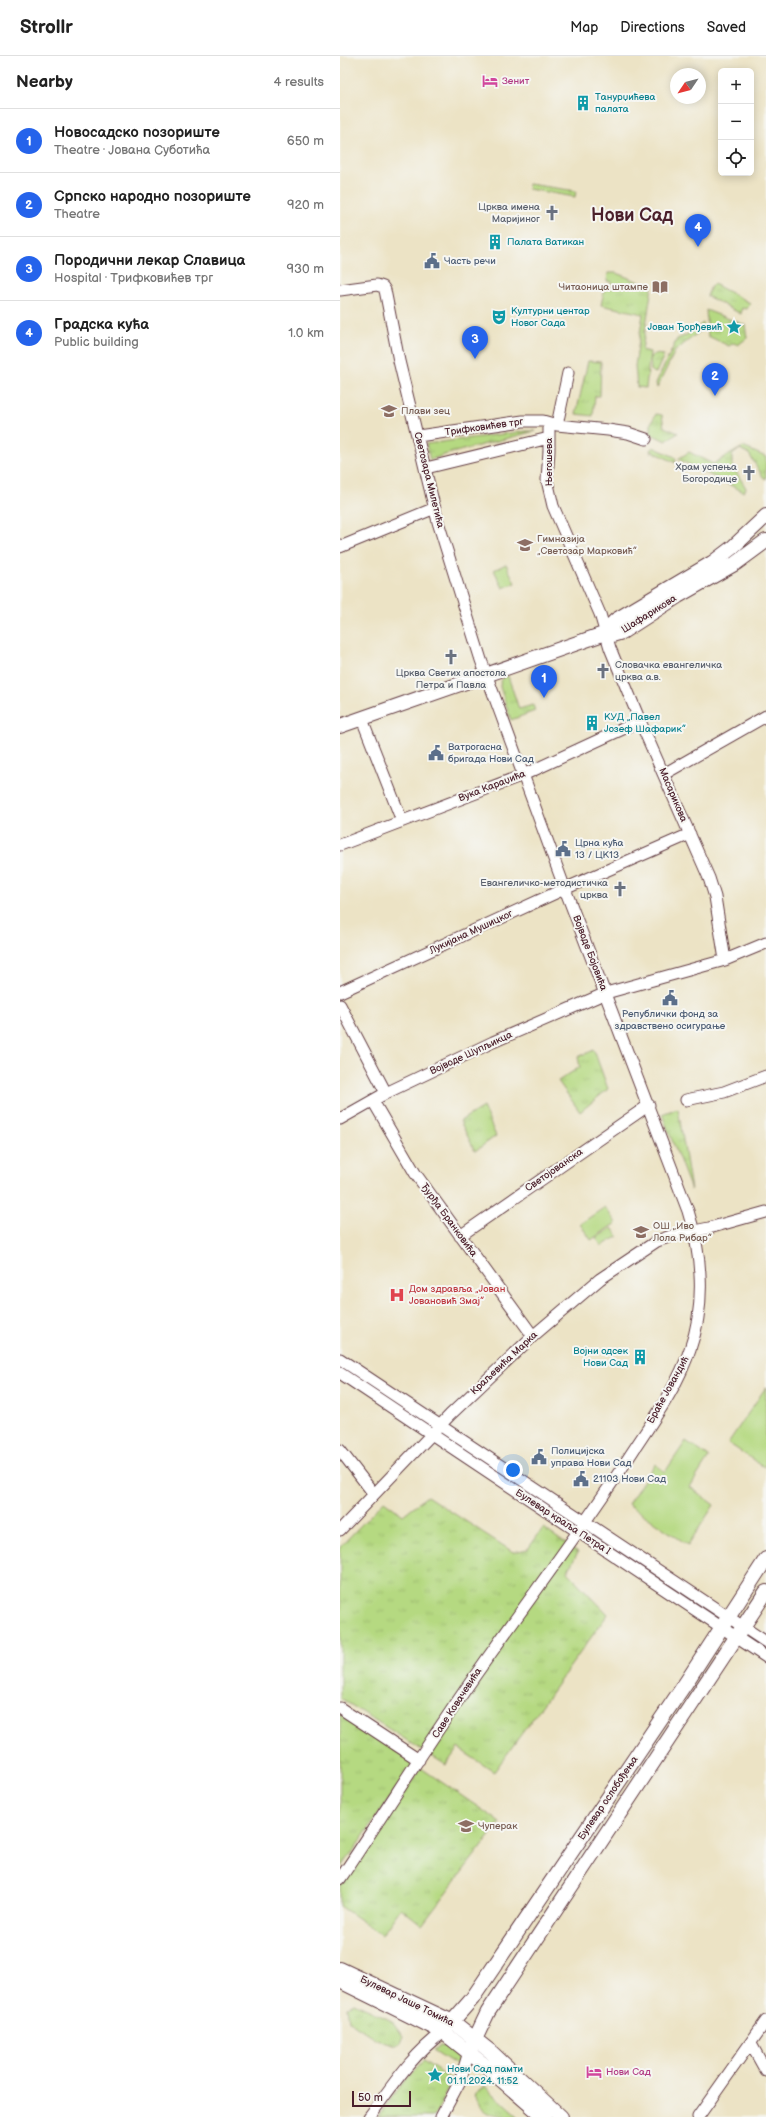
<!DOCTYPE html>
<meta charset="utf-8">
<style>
body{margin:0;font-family:"Balsamiq Sans",sans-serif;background:#f2f2f2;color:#222}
.controls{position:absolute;right:12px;top:12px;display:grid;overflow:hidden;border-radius:6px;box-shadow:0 2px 10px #0003}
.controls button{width:36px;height:36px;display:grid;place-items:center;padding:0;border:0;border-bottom:1px solid #e0e0e0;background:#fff;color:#222;font:20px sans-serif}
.compass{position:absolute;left:330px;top:12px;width:36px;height:36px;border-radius:50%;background:#fff;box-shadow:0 2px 10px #0003;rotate:235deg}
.scale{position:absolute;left:12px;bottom:10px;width:59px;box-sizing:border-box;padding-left:4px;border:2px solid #4a1f2b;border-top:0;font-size:11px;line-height:14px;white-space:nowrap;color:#4a1f2b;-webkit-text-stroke:3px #f6f6f2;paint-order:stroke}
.you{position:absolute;left:173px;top:1414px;width:14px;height:14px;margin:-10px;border:3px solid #fff;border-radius:50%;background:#1a73e8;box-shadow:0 0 0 6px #1a73e833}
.badge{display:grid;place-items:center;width:26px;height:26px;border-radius:50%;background:#2563eb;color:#fff;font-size:13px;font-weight:700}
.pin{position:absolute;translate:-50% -33px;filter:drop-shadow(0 1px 2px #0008)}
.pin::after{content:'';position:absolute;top:21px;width:14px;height:12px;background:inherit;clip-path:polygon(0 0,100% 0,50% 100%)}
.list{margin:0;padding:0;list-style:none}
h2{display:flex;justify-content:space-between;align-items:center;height:52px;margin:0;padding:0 16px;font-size:17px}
h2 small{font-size:13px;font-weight:400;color:#767676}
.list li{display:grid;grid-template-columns:26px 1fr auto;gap:12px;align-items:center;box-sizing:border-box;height:64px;padding:0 16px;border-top:1px solid #e0e0e0}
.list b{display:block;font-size:15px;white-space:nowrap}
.list p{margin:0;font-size:13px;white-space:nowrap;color:#767676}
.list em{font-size:13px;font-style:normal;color:#767676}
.icon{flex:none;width:22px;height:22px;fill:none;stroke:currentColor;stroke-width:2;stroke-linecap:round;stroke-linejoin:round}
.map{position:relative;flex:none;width:426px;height:2061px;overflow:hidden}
header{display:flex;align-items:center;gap:24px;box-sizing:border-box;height:56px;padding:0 20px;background:#fff;border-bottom:1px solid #e0e0e0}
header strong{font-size:19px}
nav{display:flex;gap:22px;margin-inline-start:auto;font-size:14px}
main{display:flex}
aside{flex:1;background:#fff}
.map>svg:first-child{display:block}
</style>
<header>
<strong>Strollr</strong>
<nav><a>Map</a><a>Directions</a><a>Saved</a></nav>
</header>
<main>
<aside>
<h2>Nearby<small>4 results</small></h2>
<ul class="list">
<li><span class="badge">1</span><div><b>Новосадско позориште</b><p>Theatre · Јована Суботића</p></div><em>650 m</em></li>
<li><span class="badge">2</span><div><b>Српско народно позориште</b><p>Theatre</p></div><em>920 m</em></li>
<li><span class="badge">3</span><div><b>Породични лекар Славица</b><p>Hospital · Трифковићев трг</p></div><em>930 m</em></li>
<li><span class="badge">4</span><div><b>Градска кућа</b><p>Public building</p></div><em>1.0 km</em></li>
</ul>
</aside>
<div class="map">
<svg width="426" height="2061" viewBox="0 0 426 2061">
<defs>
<pattern id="grass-tufts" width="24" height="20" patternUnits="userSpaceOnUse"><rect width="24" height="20" fill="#b5d981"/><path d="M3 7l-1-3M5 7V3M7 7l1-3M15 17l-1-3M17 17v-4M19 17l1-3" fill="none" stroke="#9dba70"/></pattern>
</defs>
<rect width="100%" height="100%" fill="#f6f6f2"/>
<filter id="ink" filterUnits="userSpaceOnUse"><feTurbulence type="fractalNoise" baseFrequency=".025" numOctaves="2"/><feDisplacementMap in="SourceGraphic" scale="8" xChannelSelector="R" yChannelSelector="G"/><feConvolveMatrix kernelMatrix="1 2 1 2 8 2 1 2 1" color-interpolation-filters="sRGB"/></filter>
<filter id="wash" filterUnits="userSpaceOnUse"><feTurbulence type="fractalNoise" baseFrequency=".012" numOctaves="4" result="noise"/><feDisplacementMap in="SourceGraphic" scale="16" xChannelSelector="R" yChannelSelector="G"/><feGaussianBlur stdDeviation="0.9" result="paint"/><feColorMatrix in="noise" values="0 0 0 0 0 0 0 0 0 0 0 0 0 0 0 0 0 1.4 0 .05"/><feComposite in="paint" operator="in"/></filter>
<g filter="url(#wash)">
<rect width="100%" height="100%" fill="#ece3c5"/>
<path fill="url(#grass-tufts)" stroke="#807c56" d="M189 128 236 135 235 141 188 133Z
M268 217H276L312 231 302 294 310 296 306 332 297 331 295 310 303 258 261 249 265 231 271 233 272 227 267 225Z
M374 228 410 247 407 253 402 252 401 258 367 240 371 230Z
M366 254 405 269 407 282 398 289 394 287 389 290 368 280Z
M363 267 364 272 335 295 317 332 316 327 337 283 345 280Z
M314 298 324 299 316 317 311 315 310 301Z
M248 305 261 306 260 340H255L253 360 236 358Z
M316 358 322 359 324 371 338 377 326 385 311 378V367Z
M186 375H195L104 399 90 404 86 388Z
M313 391 335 401 336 407 312 395 311 397 310 394Z
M403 391 426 401V423L423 421 409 398 400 393 392 399V409L406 432 404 436 338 403 349 396 373 408Z
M168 620 179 653 193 649 195 655 171 664 160 631C160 625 162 622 168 620Z
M254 994 268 1033 240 1056 218 1025 240 1011 238 1001Z
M143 1051 156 1080 135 1095 120 1065Z
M338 1052 351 1134 322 1058Z
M87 1440 173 1496 188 1493 203 1472 238 1496 227 1516 268 1558 154 1716 118 1692 106 1709 0 1642V1491L44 1445 63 1459Z
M0 1658 74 1707 0 1814Z
M81 1712 160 1766 82 1869 61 1852 42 1879 0 1850V1831Z
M14 1947 52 1965 63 1980 60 1987 56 1989 36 1983 9 1965 7 1951Z
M100 1990C112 1990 120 1998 118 2010L93 1994Z
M83 2005 112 2024 94 2061H38L65 2024Z
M144 2031H146L179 2061C156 2061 144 2061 134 2039Z"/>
<path fill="#b5d981" stroke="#807c56" d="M166 508 175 527 163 532 154 514Z
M265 1151 276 1167 251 1184 240 1168Z
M272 1172 278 1180 262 1190 256 1182Z
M426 1331V1408L424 1411 388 1387Z
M346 1385 369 1401 350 1431 374 1449 348 1489 288 1448 315 1408 325 1416Z"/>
</g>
<g filter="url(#ink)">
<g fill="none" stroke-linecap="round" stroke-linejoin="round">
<defs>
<path id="minor" d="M0 234 37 229 43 231 45 234 59 305 98 466 141 604 225 833 348 1155C362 1199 366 1249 350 1293 338 1330 314 1363 293 1395 249 1463 201 1527 154 1593 100 1667 52 1746 0 1823
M209 367V395L207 424 213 450 260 558 270 592 300 665 369 822 375 841 385 904
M217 369 228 317
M78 380 183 365H203L217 369 268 374 288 377 306 383
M86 412 209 382
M0 489V491L95 452
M22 663 62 765
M324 718 426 660
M0 789 183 719 300 665
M0 936 222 834 350 778
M0 949 46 1037
M346 1044 384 1036 426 1020
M33 1045 75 1117 193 1280
M0 1063 46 1037 153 986 266 937 385 904 426 887
M120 1180 309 1049
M0 1303 426 1586
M0 1317 426 1601
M0 1394 34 1438
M0 1474 110 1359 193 1280 260 1223 317 1185 334 1179 369 1172 426 1156
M0 1652 79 1704
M411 1988 426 2015
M29 2061C54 2028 69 2002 103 1976
M101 2061 120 2025 129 1996
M358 2061 426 1965"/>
<path id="major" d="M266 577 268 572 276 564 372 507 393 491 426 460
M266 577 272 579 282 576 338 540 396 507 426 485
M0 670 266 577
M0 1913 113 1966 151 1996 221 2061
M0 1925 103 1976 142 2007 204 2061
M103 1976 132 1943 347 1625 426 1503
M129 1996 148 1956 426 1536"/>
</defs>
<use href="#minor" stroke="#623c42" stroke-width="13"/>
<use href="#major" stroke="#623c42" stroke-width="16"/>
<use href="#minor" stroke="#fff" stroke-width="11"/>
<use href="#major" stroke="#fff" stroke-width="14"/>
</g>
</g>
<defs>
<symbol id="hotel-bare" viewBox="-9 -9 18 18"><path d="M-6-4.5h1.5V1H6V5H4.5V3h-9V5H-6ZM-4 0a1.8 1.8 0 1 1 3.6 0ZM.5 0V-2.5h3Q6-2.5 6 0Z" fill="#d1479c" stroke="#f6f6f2" stroke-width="2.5" paint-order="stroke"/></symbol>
<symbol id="building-bare" viewBox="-9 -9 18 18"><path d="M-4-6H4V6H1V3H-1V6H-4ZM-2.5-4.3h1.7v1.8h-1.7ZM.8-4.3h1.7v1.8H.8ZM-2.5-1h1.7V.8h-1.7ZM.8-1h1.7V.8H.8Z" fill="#0f9aa8" stroke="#f6f6f2" stroke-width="2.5" paint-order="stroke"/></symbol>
<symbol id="church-bare" viewBox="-9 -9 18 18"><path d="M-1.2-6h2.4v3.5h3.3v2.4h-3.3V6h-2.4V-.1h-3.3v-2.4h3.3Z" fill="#6b7280" stroke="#f6f6f2" stroke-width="2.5" paint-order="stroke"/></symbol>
<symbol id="civic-bare" viewBox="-9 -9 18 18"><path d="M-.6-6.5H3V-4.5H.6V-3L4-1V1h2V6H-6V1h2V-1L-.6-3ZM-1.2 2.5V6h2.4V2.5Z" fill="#5c6f8a" stroke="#f6f6f2" stroke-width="2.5" paint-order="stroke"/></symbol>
<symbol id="library-bare" viewBox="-9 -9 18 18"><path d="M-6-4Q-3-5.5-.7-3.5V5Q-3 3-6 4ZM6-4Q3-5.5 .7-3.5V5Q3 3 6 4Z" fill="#8d6e63" stroke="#f6f6f2" stroke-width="2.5" paint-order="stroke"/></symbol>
<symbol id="theatre-bare" viewBox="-9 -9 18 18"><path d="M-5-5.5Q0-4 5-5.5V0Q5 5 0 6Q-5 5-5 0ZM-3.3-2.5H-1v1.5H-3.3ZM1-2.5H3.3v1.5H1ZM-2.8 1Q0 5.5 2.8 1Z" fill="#0f9aa8" stroke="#f6f6f2" stroke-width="2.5" paint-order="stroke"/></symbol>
<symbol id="sight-bare" viewBox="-9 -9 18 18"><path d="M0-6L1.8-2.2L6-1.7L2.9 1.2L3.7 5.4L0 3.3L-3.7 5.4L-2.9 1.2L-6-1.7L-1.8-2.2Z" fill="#0f9aa8" stroke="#f6f6f2" stroke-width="2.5" paint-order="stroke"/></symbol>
<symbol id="school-bare" viewBox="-9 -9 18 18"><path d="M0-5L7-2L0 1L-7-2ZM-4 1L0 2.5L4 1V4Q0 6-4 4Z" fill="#8d6e63" stroke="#f6f6f2" stroke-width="2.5" paint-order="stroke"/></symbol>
<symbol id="hospital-bare" viewBox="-9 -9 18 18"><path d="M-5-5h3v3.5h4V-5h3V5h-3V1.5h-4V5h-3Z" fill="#e0444e" stroke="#f6f6f2" stroke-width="2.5" paint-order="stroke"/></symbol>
</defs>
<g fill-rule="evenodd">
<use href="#hotel-bare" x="139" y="14" width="22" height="22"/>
<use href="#building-bare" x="232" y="36" width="22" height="22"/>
<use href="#church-bare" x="201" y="146" width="22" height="22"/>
<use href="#building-bare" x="144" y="175" width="22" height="22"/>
<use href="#civic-bare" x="81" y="194" width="22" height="22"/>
<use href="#library-bare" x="309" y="220" width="22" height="22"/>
<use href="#theatre-bare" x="148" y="250" width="22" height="22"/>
<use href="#sight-bare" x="383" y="260" width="22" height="22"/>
<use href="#school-bare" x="38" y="344" width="22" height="22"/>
<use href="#church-bare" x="398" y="406" width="22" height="22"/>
<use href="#school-bare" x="174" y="478" width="22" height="22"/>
<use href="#church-bare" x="100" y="590" width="22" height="22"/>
<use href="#church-bare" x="252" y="604" width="22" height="22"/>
<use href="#building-bare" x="241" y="656" width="22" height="22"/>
<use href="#civic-bare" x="85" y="686" width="22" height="22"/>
<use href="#civic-bare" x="212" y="782" width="22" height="22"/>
<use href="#church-bare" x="269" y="822" width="22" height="22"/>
<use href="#civic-bare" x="319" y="931" width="22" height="22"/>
<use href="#school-bare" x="290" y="1165" width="22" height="22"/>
<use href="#hospital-bare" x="46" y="1228" width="22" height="22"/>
<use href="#building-bare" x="289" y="1290" width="22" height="22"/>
<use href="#civic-bare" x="188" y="1390" width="22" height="22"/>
<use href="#civic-bare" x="230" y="1412" width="22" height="22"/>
<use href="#school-bare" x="115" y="1759" width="22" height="22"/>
<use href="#hotel-bare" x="243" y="2005" width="22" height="22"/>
<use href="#sight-bare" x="84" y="2008" width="22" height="22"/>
</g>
<g text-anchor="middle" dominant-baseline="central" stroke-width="4" stroke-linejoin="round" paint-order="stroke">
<g font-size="10" fill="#b23c85" stroke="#f6f6f2" text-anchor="start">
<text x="162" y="25">Зенит</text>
<text x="266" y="2016">Нови Сад</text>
</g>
<g font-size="10" fill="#0d838f" stroke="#f6f6f2" text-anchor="start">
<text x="255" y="41">Танурџићева<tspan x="255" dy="12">палата</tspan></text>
<text x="167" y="186">Палата Ватикан</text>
<text x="171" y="255">Културни центар<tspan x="171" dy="12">Новог Сада</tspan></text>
<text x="382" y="271" text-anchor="end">Јован Ђорђевић</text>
<text x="264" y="661">КУД „Павел<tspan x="264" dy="12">Јозеф Шафарик”</tspan></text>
<text x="288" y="1295" text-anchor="end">Војни одсек<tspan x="288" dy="12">Нови Сад</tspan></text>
<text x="107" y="2013">Нови Сад памти<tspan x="107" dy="12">01.11.2024. 11:52</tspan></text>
</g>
<g font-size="10" fill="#5b616d" stroke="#f6f6f2" text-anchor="end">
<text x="200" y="151">Црква имена<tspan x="200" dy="12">Маријиног</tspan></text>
<text x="397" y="411">Храм успења<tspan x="397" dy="12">Богородице</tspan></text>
<text x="275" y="609" text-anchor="start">Словачка евангеличка<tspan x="275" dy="12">црква а.в.</tspan></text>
<text x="111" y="617" text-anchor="middle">Црква Светих апостола<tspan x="111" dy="12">Петра и Павла</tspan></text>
<text x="268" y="827">Евангеличко-методистичка<tspan x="268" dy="12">црква</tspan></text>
</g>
<g font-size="10" fill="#4e5e75" stroke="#f6f6f2" text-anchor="start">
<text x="104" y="205">Часть речи</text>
<text x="108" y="691">Ватрогасна<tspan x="108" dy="12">бригада Нови Сад</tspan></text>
<text x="235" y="787">Црна кућа<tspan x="235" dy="12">13 / ЦК13</tspan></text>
<text x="330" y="958" text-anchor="middle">Републички фонд за<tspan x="330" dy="12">здравствено осигурање</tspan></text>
<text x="211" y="1395">Полицијска<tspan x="211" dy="12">управа Нови Сад</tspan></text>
<text x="253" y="1423">21103 Нови Сад</text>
</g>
<g font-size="10" fill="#785e54" stroke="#f6f6f2" text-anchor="start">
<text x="308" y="231" text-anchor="end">Читаоница штампе</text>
<text x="61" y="355">Плави зец</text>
<text x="197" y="483">Гимназија<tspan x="197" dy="12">„Светозар Марковић”</tspan></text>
<text x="313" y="1170">ОШ „Иво<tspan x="313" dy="12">Лола Рибар”</tspan></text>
<text x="138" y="1770">Чуперак</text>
</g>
<g font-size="10" fill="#4a1f2b" stroke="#f6f6f2">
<text transform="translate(144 371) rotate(-8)">Трифковићев трг</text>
<text transform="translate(209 406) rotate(-90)">Његошева</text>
<text transform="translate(89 424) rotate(76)">Светозара Милетића</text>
<text transform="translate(309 558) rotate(-32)">Шафарикова</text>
<text transform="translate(152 730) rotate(-21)">Вука Караџића</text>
<text transform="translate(333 739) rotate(67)">Масарикова</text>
<text transform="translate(131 876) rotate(-25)">Лукијана Мушицког</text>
<text transform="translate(250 897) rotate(69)">Војводе Бојовића</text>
<text transform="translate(131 997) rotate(-25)">Војводе Шупљикца</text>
<text transform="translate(214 1114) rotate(-35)">Светојованска</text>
<text transform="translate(109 1164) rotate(54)">Ђурђа Бранковића</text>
<text transform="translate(164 1307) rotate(-43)">Краљевића Марка</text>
<text transform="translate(328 1334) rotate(-61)">Браће Јовандић</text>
<text transform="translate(223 1466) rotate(33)">Булевар краља Петра I</text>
<text transform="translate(117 1647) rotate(-57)">Саве Ковачевића</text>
<text transform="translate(268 1742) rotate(-56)">Булевар ослобођења</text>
<text transform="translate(67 1945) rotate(26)">Булевар Јаше Томића</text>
</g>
<g font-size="10" fill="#be3a42" stroke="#f6f6f2" text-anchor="start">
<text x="69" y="1233">Дом здравља „Јован<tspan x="69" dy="12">Јовановић Змај”</tspan></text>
</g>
<g font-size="18" font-weight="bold" fill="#4a1f2b" stroke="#f6f6f2">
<text x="292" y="159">Нови Сад</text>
</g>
</g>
</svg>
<div class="controls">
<button>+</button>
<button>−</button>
<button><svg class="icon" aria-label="locate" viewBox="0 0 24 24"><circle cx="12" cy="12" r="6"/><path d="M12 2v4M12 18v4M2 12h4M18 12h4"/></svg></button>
</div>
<svg class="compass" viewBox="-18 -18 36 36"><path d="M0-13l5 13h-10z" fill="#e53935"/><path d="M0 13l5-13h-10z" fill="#767676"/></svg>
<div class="scale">50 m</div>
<div class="you"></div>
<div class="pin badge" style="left:204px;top:642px">1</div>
<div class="pin badge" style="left:375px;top:340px">2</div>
<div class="pin badge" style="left:135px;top:303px">3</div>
<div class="pin badge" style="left:358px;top:191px">4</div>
</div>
</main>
